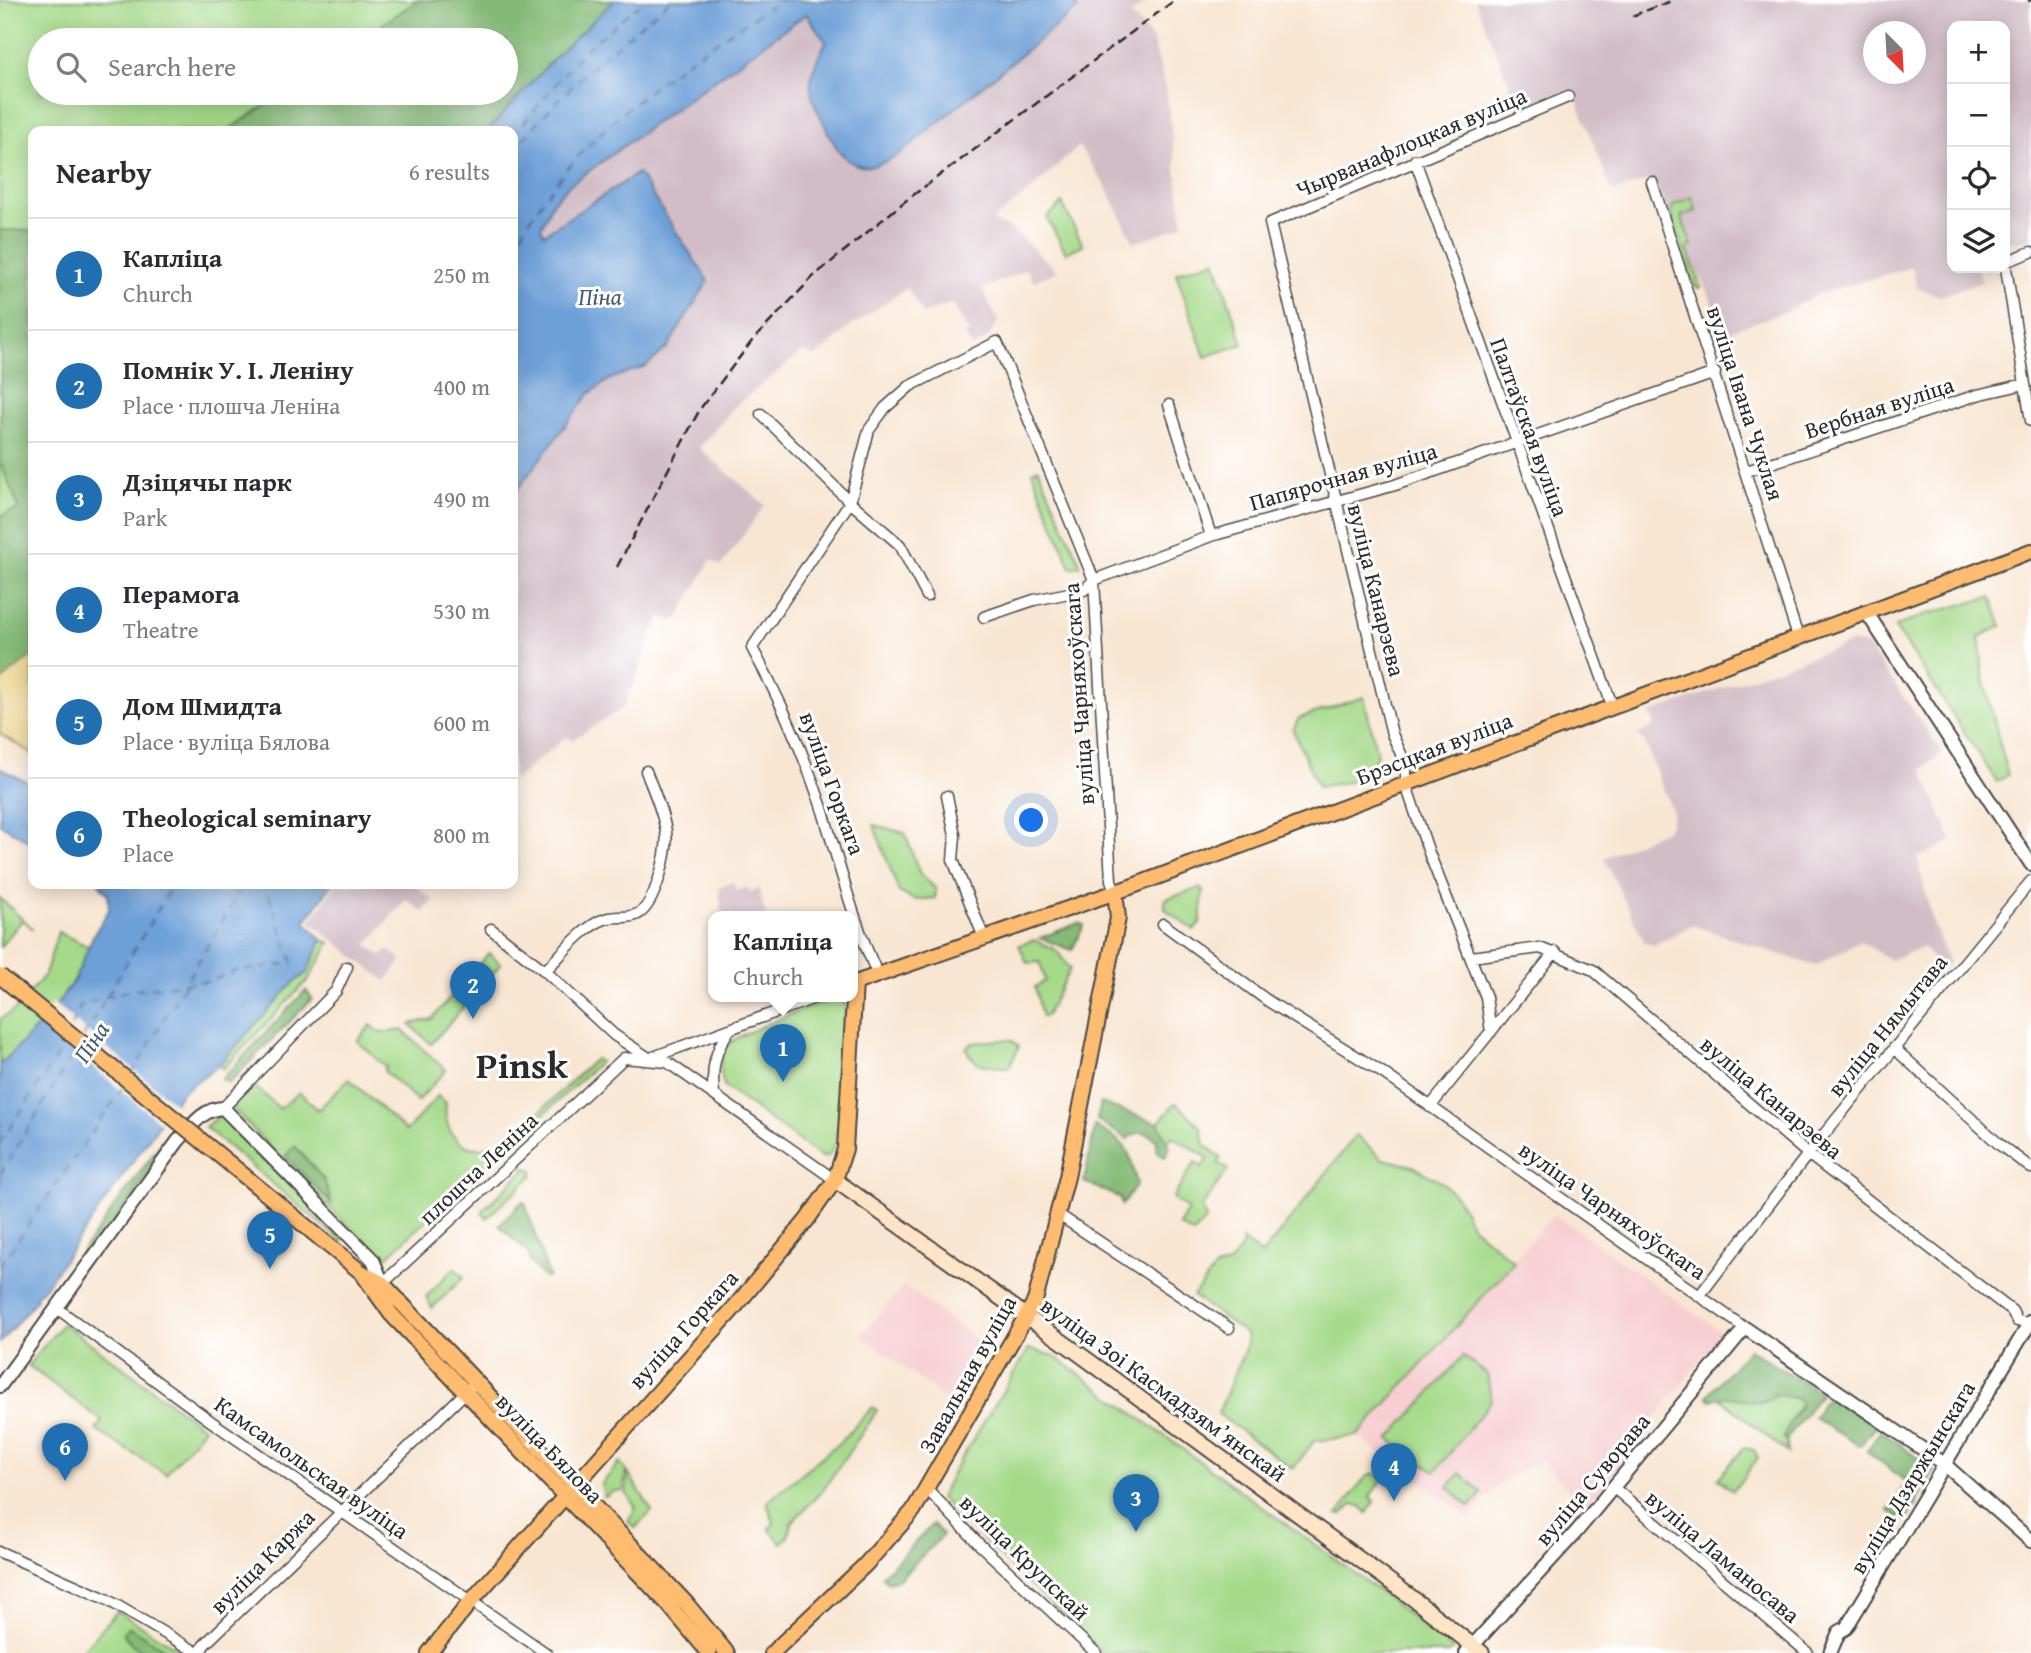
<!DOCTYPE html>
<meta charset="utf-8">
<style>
body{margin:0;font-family:"Gentium Book Plus",serif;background:#f2f2f3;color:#2b2b33}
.controls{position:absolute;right:21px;top:21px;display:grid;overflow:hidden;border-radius:14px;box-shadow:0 4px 18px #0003}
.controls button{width:63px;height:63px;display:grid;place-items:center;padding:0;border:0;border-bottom:2px solid #e1e1e2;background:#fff;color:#2b2b33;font:35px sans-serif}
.compass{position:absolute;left:1863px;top:21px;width:63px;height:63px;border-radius:50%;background:#fff;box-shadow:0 4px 18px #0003;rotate:156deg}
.you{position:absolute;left:1032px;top:821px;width:24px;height:24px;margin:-18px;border:5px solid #fff;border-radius:50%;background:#1a73e8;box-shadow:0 0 0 10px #1a73e833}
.badge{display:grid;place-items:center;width:46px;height:46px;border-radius:50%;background:#1f6fb2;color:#fff;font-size:23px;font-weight:700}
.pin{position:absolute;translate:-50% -58px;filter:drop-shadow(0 2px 4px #0008)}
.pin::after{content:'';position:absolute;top:37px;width:24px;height:21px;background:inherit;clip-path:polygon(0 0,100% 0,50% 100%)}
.popup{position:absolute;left:708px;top:911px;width:150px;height:91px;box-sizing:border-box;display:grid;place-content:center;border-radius:14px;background:#fff;filter:drop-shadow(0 2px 5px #0005);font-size:23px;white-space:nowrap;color:#7c7c81}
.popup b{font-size:26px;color:#2b2b33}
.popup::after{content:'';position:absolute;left:50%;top:100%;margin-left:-14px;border:14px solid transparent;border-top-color:#fff}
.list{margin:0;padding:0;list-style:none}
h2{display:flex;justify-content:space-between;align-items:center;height:91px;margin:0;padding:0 28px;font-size:30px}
h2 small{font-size:23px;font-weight:400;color:#7c7c81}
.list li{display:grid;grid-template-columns:46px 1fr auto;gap:21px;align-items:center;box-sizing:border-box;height:112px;padding:0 28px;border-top:2px solid #e1e1e2}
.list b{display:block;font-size:26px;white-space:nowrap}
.list p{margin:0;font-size:23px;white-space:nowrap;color:#7c7c81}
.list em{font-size:23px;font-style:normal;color:#7c7c81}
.icon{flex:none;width:38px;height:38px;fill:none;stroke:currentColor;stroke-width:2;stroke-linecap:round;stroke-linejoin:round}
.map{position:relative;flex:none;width:2031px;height:1653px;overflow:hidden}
.search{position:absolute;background:#fff;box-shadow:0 4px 18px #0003;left:28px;top:28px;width:490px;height:77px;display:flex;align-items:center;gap:18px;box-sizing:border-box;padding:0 24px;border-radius:38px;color:#7c7c81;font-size:26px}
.panel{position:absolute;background:#fff;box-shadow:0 4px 18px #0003;left:28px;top:126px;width:490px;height:763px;border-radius:14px}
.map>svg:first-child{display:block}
</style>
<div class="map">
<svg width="2031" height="1653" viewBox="0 0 2031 1653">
<rect width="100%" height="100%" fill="#fff"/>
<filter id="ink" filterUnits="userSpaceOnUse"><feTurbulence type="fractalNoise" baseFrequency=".0143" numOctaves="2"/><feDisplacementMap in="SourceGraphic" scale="14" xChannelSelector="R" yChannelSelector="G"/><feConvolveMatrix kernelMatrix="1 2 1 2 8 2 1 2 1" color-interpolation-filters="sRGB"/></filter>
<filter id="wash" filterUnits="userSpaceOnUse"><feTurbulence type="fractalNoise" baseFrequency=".00686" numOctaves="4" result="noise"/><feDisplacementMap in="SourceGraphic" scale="28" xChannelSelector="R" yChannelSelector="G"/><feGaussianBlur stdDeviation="1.57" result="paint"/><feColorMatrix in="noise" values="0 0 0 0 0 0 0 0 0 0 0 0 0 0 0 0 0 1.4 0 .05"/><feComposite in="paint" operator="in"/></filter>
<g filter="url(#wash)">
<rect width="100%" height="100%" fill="#f8e6d2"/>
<path fill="#f7cfd2" d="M1554 1214 1722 1332 1585 1509 1542 1461 1503 1480 1470 1518 1357 1436Z
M904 1285 988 1348 954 1406 861 1335Z"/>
<path fill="#d2bdc6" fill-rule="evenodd" d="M1077 0 1147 2 1131 14 1153 40 1167 95 1183 225 1134 243 1106 187 1079 146 1030 191 992 221 1013 230 1057 271 1033 282 1027 269 982 289 998 321 988 338 972 347 965 335 969 333 952 303 923 314 907 288 851 326 815 357 803 351 735 406 699 448 765 505 721 566 711 560 676 621 660 617 624 707 572 740 566 737 513 781V495L589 394 611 379 635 372 541 228 557 196 806 14 826 42 813 71 811 90 902 152 1077 8 1074 3Z
M1475 0H2031V239L2005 242V26H1952V268H1977L1982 282 1940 296 1917 288 1912 267 1818 294 1784 312 1722 334 1711 299 1652 179 1612 192 1576 98 1569 91 1519 108ZM1874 32H1916V74H1874Z
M1853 642 1867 645 1943 753 1922 769 1952 841 1917 858 1933 923 1949 963 1941 970 1923 947 1890 960 1860 941 1815 966 1692 925 1654 945 1645 943 1604 858 1668 829 1673 813 1645 743 1637 735 1655 725 1650 713Z
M733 882 737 891 747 887 750 892 759 888 766 916H722L719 888Z
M337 884H413L433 900 423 912 406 899 367 945 381 956 388 949 402 960 386 981 310 922Z"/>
<path fill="#a6da8a" stroke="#68825a" stroke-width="2" d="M0 0H418L360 40H40V93H284L227 131H33V231L0 230Z
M1692 197 1696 211 1681 216 1692 246 1687 248 1701 287 1697 288 1692 280 1671 212 1674 205Z
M1062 203 1083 245 1066 253 1047 218Z
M1215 260 1243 344 1205 357 1176 273Z
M0 461 19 508 0 517Z
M1038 468 1081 565 1071 568 1032 471Z
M1991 597 2002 626 1979 637 1984 682 2008 775 1997 782 1895 627 1924 615Z
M1364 697 1377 754 1371 771 1348 782 1318 787 1293 730 1299 718Z
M874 825 905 833 920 874 936 889 935 898 915 900 899 892Z
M1200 888 1203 891 1200 924 1194 930 1165 909V899Z
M0 898 33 929 23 919 0 947Z
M58 932 89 947 75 979 50 1014 0 1065V1019L15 1010 45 975Z
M322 940 330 943 308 980 223 1069 219 1065 295 981 301 978Z
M1034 940 1056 950 1070 969 1046 1016 1042 1017 1035 987 1045 981 1040 962 1027 963 1019 945Z
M489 953 501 964 431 1044 410 1024 432 1019Z
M839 998 845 1004 837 1142 828 1156 821 1157 725 1087C719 1074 719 1057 728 1045 736 1034 823 1001 839 998Z
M371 1025 380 1033 402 1030 446 1070 418 1101 384 1071 386 1067 357 1041Z
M1000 1040H1012L1019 1047 1009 1067C991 1066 973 1068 966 1048L973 1043Z
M595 1059 600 1062 518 1138 517 1133Z
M349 1079 406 1131 438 1096 446 1103C443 1125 454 1148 479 1148 488 1147 494 1146 502 1149L386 1258 379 1256 366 1245 232 1108 250 1082 280 1109 299 1092 318 1110Z
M1176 1103 1201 1127 1205 1145 1221 1158 1218 1163 1228 1169 1202 1207 1206 1219 1193 1234 1179 1225 1188 1210 1173 1198 1195 1162 1203 1167 1208 1158 1172 1136 1166 1145 1158 1123Z
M219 1115 224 1117 344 1238 342 1242 205 1127Z
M1356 1135 1383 1159 1413 1166 1444 1184 1457 1198 1472 1226 1514 1262 1357 1436 1314 1441 1293 1469 1218 1414 1247 1344 1246 1334 1193 1296 1215 1268 1229 1264 1243 1246 1242 1240 1262 1255Z
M526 1168 533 1170V1175L487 1218 482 1213 485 1208Z
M454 1268 464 1277 432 1308 426 1297Z
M63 1323 204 1428 166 1474 96 1430 102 1421 28 1365Z
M1029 1349 1054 1356 1376 1589 1453 1649 1449 1653H1102L940 1498 953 1472Z
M1463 1356 1487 1374 1491 1401 1435 1472 1389 1439Z
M1776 1394 1798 1399 1801 1404C1786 1427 1785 1428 1788 1453L1718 1397C1726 1397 1736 1396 1743 1398 1759 1403 1762 1407 1776 1394Z
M873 1407 877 1410 871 1420 822 1491 791 1523 788 1537 781 1543 769 1528 774 1524 767 1502 841 1441Z
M1744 1448 1754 1450 1758 1458 1733 1491 1718 1478Z
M620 1462 626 1471 623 1491H614L605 1497 601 1485Z
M628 1473 652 1511 635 1528 628 1521 636 1508 626 1493Z
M1375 1473 1383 1479 1370 1496 1375 1501 1367 1513 1360 1506 1353 1504 1342 1515H1337L1366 1477Z
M1460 1473 1482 1493 1470 1507 1448 1487Z
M117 1611 183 1652 87 1653 83 1650Z"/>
<path fill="#84ba76" stroke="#587250" stroke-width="2" d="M418 0H615L559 53 487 131H227L284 93H506V40H360Z
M0 230 33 231V686L0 696V517L19 508 0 461Z
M1078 923 1084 925 1072 950 1040 938Z
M306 990 312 999 229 1083 222 1079Z
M1101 1103 1158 1123 1170 1147 1165 1157 1157 1152V1141C1147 1131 1138 1130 1128 1139L1097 1120Z
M1095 1126C1131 1147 1127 1145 1137 1184L1122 1205 1120 1198 1084 1182Z
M168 1134 175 1139 54 1305 47 1299Z
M295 1146 324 1180 332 1204 285 1156Z
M522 1202 525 1203 549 1277 545 1278 530 1262 529 1254 499 1225Z
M1749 1349 1821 1393 1786 1440 1783 1437 1801 1404 1798 1399 1776 1394C1755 1413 1736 1389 1711 1400L1707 1396Z
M1828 1398 1876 1425 1860 1446 1814 1418 1823 1401Z
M1881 1430 1934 1471 1907 1519 1902 1520 1889 1511 1907 1482 1867 1451Z
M933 1524 943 1535 899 1579 888 1582 882 1576Z
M128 1626 171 1653C152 1653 132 1652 123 1633Z"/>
<path fill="#eeda9e" stroke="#8c8264" stroke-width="2" d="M33 655V754L0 734V682Z"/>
<path fill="#6ea0d8" stroke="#4c6682" stroke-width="2" d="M615 0H1077L1074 3 1078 8 902 152C858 183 840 161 822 119 816 107 809 95 811 82 812 68 820 54 826 42L806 14 567 187 552 203 541 228 544 234 638 173 708 281 667 348 646 366 610 379 589 394 513 495V131H487L559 53Z
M0 768 33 785V844L0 824Z
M99 884H332L305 922 322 940 307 973 295 981 219 1065 182 1092 42 1291 35 1296 37 1299 0 1343V1065L50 1014 75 979 93 936 109 910 108 894Z"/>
<path fill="#f8e6d2" d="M53 1003 177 1105 163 1125 38 1022Z"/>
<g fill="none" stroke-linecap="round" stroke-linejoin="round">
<path stroke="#465a70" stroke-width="2" stroke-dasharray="9 7" stroke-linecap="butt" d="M513 136 582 52 645 0
M513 152C558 94 614 46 671 0
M513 249C572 137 676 64 782 0
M71 1026 81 1005 126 991 213 980 236 971 293 963 265 884
M83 1037 173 884
M131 1075 244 884
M0 1143 54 1061 66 1037
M0 1175 77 1048
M0 1266 124 1086"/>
</g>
</g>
<g filter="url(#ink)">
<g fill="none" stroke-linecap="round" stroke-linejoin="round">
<defs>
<path id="minor" d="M1415 160 1612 705
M1652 182 1798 637
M2031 252 2005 262 2031 421
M1169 405 1211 536
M761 414 850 502 900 545 927 596
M1747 471 1977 395 2025 384
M984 617 1034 600 1084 590 1094 580 1211 536 1395 485 1715 373
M947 796 955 835 953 860 984 938
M1163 924 1268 1001 1383 1073 1745 1328
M491 929 545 971 614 1035 647 1057
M1471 957 1540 948 1593 970 1808 1154 2012 1311 2017 1321 2029 1323
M545 971C560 956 585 925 605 919 617 915 631 920 641 912 656 900 669 850 666 832 663 811 653 790 646 771
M879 977C853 923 839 862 821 805 803 752 779 697 752 648L850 502 869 430 885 408 910 386 997 342 1094 580 1111 880 1115 892
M1491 1032 1486 997 1429 853 1406 785V765L1392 734 1270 223 1568 97
M1894 1048 2000 1145 2031 1168
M653 1057 820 996
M714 1094C711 1068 715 1050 730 1029
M1430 1107 1555 952
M223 1108 336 991 347 967
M1059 1215 1229 1328
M380 1286 624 1058 667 1062 835 1180
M1700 1295 1808 1154 2031 881
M58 1309 212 1422 546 1653
M1614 1488 1808 1653
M928 1490 980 1545 1096 1653
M0 1552 106 1599 198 1653
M200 1653 204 1645 470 1388"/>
<path id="tertiary" d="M1867 613 2031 864
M0 1386 178 1141C192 1126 202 1109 223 1108L373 1260 383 1284
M1466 1653 1577 1531 1745 1328 1943 1463 2031 1541
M1830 1653 1839 1632 1846 1628 2031 1321"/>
<path id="secondary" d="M835 1180 1074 1350 1411 1597 1482 1653"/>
<path id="primary" d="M230 1164 361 1272 383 1284 685 1602 727 1653
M364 1276 391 1314 668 1604 709 1653
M429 1653 472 1600 734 1308 807 1220 835 1180 845 1149 855 983 1133 886 2031 551
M772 1653 865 1565 913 1511 1035 1301 1067 1177 1118 918 1115 892"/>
</defs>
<use href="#minor" stroke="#4a4744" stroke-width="13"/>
<use href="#tertiary" stroke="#4a4744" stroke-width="16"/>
<use href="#secondary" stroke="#4a4744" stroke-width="18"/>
<use href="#primary" stroke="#4a4744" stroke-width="18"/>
<use href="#minor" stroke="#fff" stroke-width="10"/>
<use href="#tertiary" stroke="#fff" stroke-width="12"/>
<use href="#secondary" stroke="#ffe4c6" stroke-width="14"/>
<use href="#primary" stroke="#febc70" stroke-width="14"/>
<path stroke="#2b2b2b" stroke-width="2.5" stroke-dasharray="10 5" stroke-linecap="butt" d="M2028 0 2031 1
M1632 16 1674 0
M617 567 700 409 752 341 814 276 904 202 1175 0"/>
<defs>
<path id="primary-bridge" d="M0 976 230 1164"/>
</defs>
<use href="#primary-bridge" stroke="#4a4744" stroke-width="18" stroke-linecap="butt"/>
<use href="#primary-bridge" stroke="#febc70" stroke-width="14"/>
</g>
</g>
<g text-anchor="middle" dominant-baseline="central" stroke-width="6" stroke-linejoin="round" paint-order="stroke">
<g font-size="23" fill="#2b2b2b" stroke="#fff">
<text transform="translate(1411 142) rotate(-23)">Чырванафлоцкая вуліца</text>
<text transform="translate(1746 403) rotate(72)">вуліца Івана Чуклая</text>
<text transform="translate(1879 407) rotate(-18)">Вербная вуліца</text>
<text transform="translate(1530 427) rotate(70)">Палтаўская вуліца</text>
<text transform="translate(1343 476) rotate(-16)">Папярочная вуліца</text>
<text transform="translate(1377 590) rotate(76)">вуліца Канарэева</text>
<text transform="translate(1078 694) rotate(-94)">вуліца Чарняхоўскага</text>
<text transform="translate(1434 748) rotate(-21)">Брэсцкая вуліца</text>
<text transform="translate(833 783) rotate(70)">вуліца Горкага</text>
<text transform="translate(1887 1025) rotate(-51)">вуліца Нямытава</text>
<text transform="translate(1772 1097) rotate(40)">вуліца Канарэева</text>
<text transform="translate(478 1168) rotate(-43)">плошча Леніна</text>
<text transform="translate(1613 1210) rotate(35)">вуліца Чарняхоўскага</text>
<text transform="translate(683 1329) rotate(-48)">вуліца Горкага</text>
<text transform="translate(967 1374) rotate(-61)">Завальная вуліца</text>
<text transform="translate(1164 1389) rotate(36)">вуліца Зоі Касмадзямʼянскай</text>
<text transform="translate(550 1448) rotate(46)">вуліца Бялова</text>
<text transform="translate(312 1467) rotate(35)">Камсамольская вуліца</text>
<text transform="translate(1912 1477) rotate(-59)">вуліца Дзяржынскага</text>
<text transform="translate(1592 1479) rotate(-50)">вуліца Суворава</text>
<text transform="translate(1723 1556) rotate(40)">вуліца Ламаносава</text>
<text transform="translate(1025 1557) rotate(44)">вуліца Крупскай</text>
<text transform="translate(262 1561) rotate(-45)">вуліца Каржа</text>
</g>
<g font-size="24" font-style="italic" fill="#465a70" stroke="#fff">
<text x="600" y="296">Піна</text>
<text transform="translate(91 1042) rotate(-56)">Піна</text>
</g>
<g font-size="37" font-weight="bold" fill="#2b2b2b" stroke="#fff">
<text x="522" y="1064">Pinsk</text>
</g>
</g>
</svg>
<div class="controls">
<button>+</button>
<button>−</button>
<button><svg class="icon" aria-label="locate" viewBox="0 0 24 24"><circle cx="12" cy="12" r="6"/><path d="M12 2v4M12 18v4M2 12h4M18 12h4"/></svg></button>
<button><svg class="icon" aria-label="layers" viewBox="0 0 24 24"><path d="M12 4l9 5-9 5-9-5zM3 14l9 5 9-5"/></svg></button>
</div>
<svg class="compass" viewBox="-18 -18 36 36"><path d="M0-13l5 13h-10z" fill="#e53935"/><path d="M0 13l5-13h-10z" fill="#7c7c81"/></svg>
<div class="you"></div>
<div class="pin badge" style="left:783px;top:1082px">1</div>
<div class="popup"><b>Капліца</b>Church</div>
<div class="pin badge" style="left:473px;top:1019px">2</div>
<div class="pin badge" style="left:1136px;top:1532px">3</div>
<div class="pin badge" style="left:1394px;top:1501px">4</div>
<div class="pin badge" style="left:270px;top:1269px">5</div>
<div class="pin badge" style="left:65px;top:1481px">6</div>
<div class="search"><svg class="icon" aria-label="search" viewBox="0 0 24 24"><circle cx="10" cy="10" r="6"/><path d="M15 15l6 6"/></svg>Search here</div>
<section class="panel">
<h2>Nearby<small>6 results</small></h2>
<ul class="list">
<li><span class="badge">1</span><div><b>Капліца</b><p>Church</p></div><em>250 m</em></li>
<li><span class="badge">2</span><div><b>Помнік У. І. Леніну</b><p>Place · плошча Леніна</p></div><em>400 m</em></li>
<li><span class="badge">3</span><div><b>Дзіцячы парк</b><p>Park</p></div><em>490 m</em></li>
<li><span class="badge">4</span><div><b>Перамога</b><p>Theatre</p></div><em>530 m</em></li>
<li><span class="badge">5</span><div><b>Дом Шмидта</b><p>Place · вуліца Бялова</p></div><em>600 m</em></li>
<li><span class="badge">6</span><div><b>Theological seminary</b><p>Place</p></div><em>800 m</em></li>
</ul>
</section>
</div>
